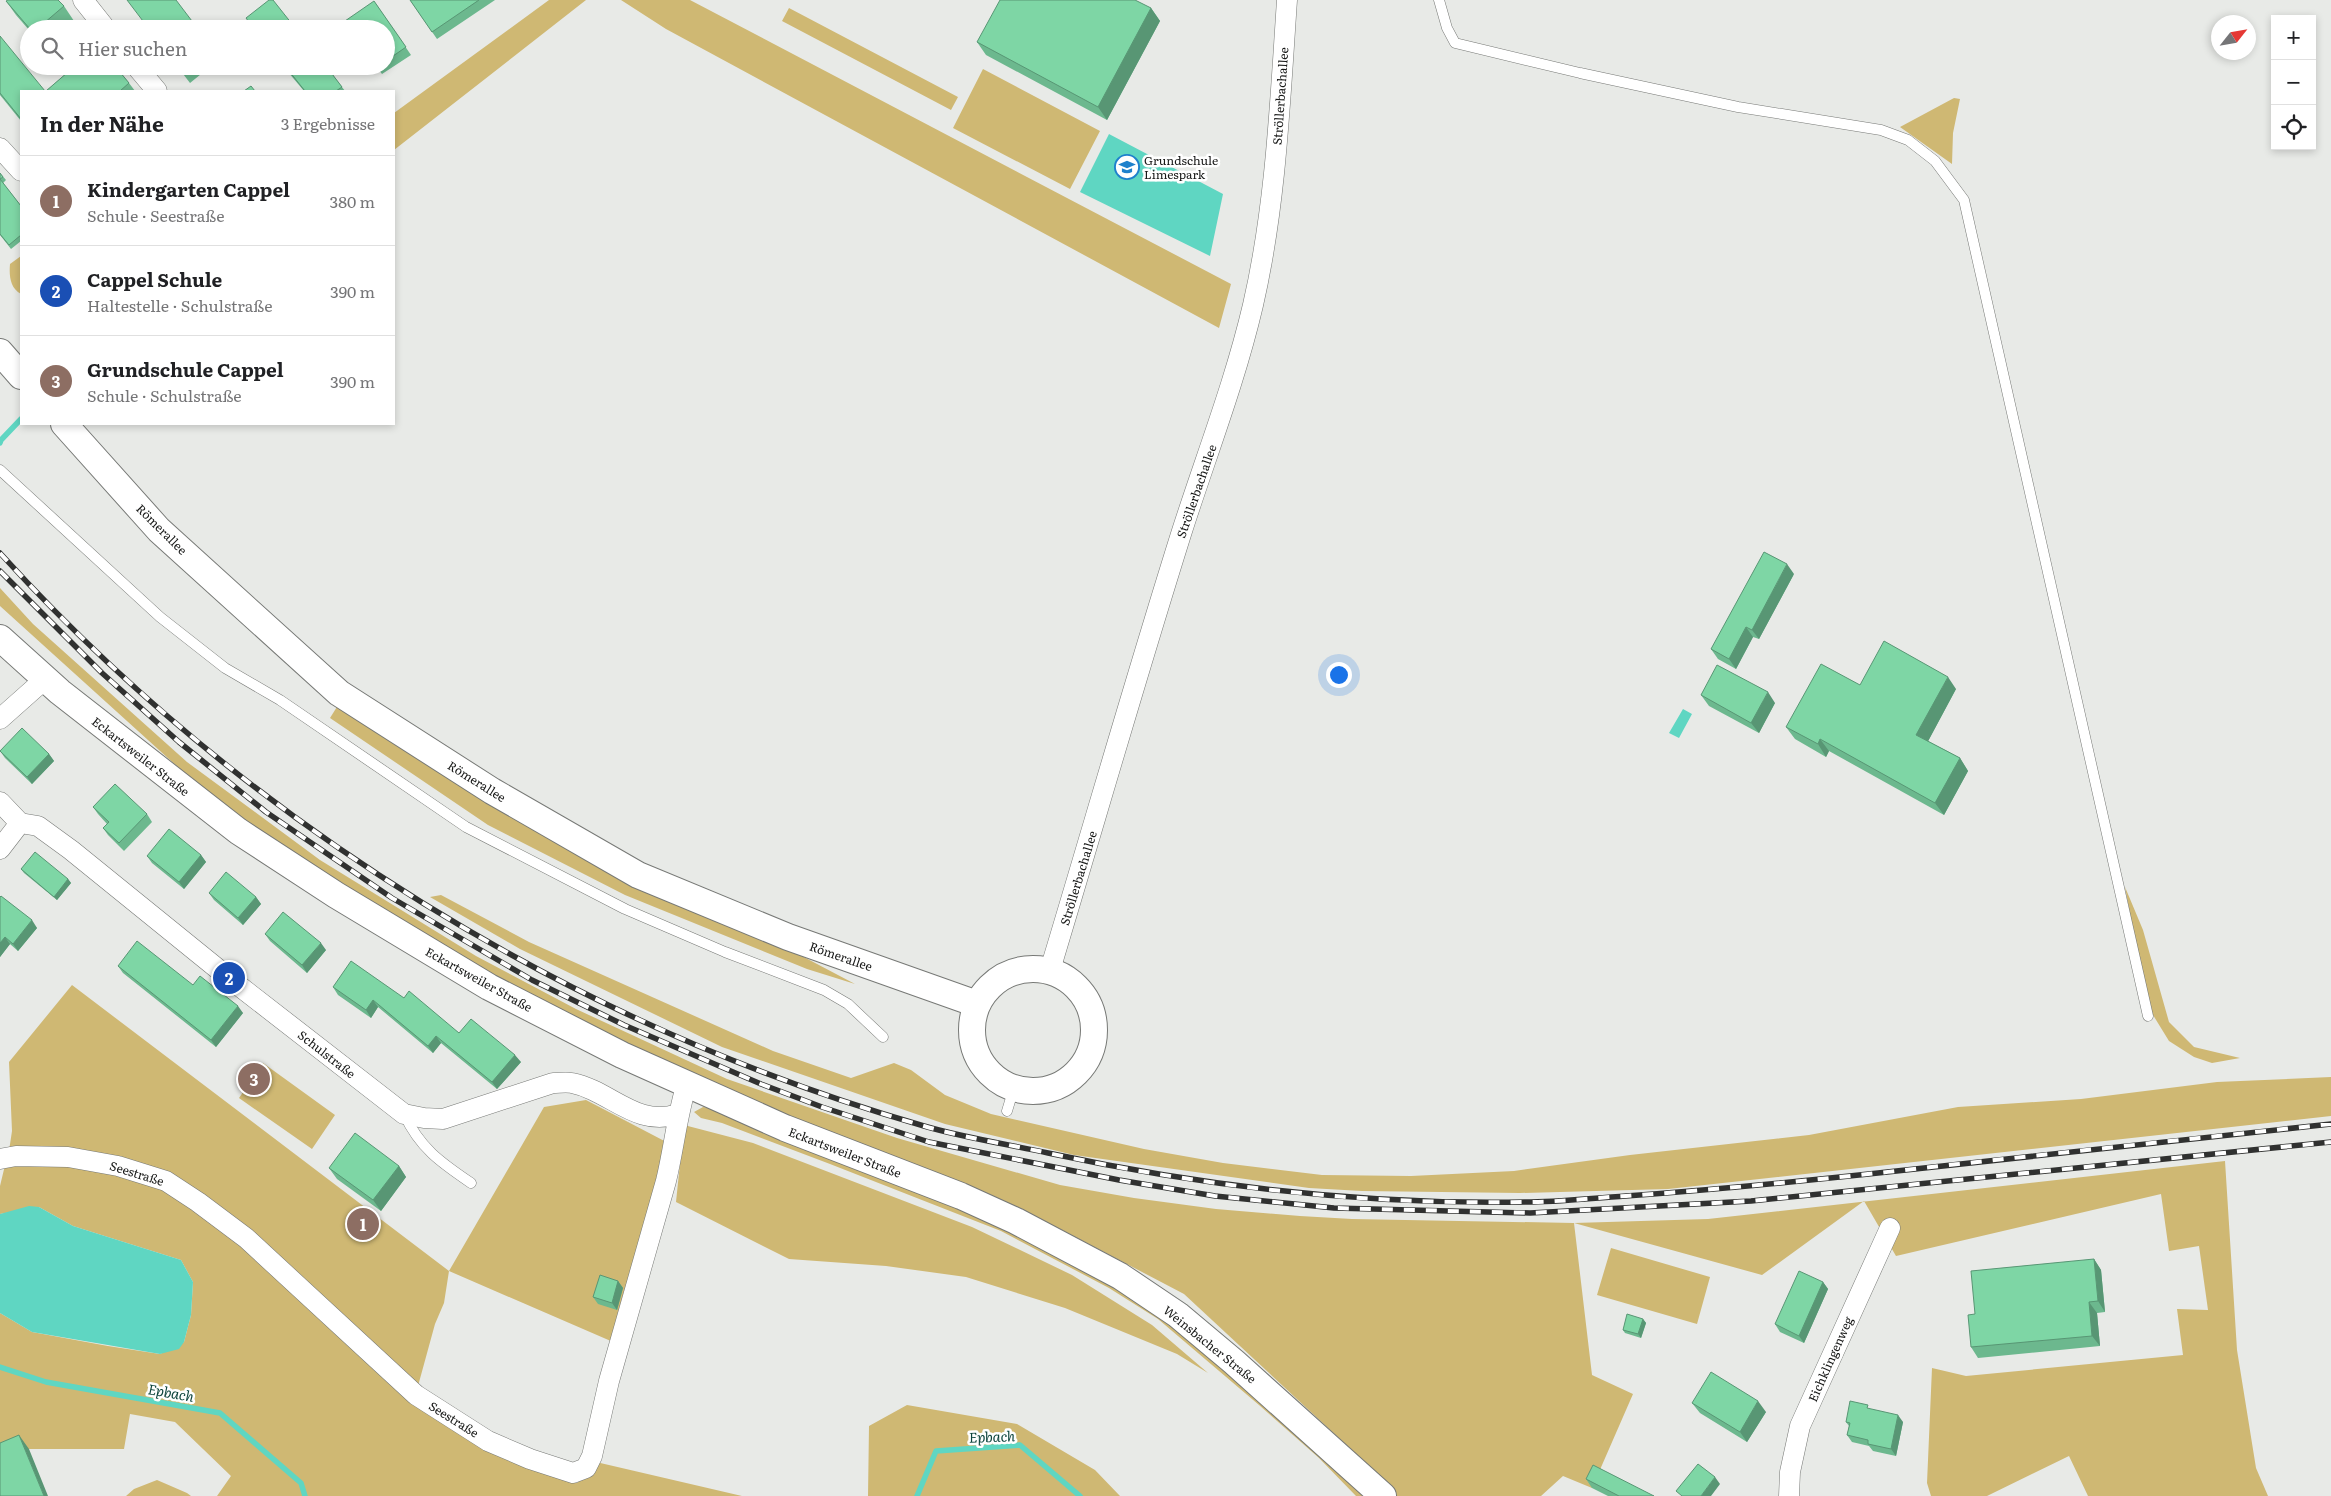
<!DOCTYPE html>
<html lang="de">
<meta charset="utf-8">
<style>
body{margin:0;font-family:Literata,serif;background:#f2f2f2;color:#202124}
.controls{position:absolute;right:15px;top:15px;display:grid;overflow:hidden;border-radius:0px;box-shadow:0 2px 8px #0003}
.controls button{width:45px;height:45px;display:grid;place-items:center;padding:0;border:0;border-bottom:1px solid #e0e0e0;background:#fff;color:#202124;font:25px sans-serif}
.compass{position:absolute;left:2211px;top:15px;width:45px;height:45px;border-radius:50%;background:#fff;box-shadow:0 2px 8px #0003;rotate:59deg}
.you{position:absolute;left:1338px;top:674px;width:18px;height:18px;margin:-12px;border:4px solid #fff;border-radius:50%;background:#1a73e8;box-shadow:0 0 0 8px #1a73e833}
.badge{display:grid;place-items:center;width:32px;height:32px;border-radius:50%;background:#ea580c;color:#fff;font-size:16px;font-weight:700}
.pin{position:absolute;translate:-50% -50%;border:2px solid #fff;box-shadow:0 1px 5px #0006}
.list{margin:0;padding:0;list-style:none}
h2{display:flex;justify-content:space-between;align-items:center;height:65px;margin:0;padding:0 20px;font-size:21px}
h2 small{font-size:16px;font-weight:400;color:#757577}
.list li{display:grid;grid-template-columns:32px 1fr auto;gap:15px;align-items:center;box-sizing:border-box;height:90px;padding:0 20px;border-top:1px solid #e0e0e0}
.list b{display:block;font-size:19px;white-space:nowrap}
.list p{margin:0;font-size:16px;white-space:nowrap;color:#757577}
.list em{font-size:16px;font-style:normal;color:#757577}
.icon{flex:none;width:28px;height:28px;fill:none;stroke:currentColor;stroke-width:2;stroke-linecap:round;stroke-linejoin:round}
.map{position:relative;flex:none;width:2331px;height:1496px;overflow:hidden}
.search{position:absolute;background:#fff;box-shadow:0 2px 8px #0003;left:20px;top:20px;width:375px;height:55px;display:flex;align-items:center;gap:12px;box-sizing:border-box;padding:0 18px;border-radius:28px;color:#757577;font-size:19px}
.panel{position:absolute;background:#fff;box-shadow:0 2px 8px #0003;left:20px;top:90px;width:375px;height:335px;border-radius:0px}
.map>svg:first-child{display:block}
</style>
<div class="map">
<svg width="2331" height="1496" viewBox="0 0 2331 1496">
<rect width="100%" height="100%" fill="#e8eae7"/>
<path fill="#cfb873" d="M549 0H586L394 150V113Z
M621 0H690L1231 284 1219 328 666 29Z
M789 8 958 97 951 110 782 21Z
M983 69 1100 131 1070 189 953 128Z
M1954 98 1960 99 1953 133 1952 164 1900 127Z
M21 256V294C10 288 9 276 10 264Z
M0 588 33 624 187 762 320 860 476 956 576 1009 727 1079 897 1138 1060 1185 1134 1198 1216 1209 1300 1216 1352 1219 1574 1223 1708 1219 2225 1161 2237 1350 2256 1468 2268 1496H2088L2069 1456 1987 1496H1931L1927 1483 1932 1368 1966 1376 2183 1355 2177 1309 2208 1310 2199 1246 2169 1251 2161 1194 1896 1256 1864 1201 1762 1275 1574 1223 1592 1375 1633 1394 1592 1488 1563 1476 1541 1496H1395L1384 1480 1184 1294 1060 1229 731 1097 467 962 318 872 212 798 0 606Z
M340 702 760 934 855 984 807 969 625 895 488 825 330 718Z
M2125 887 2143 930 2169 1022 2194 1047 2240 1058 2212 1063 2194 1057 2169 1041 2153 1015 2141 974Z
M441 895 529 942 773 1051 851 1078 894 1063 911 1070 945 1095 991 1114 1144 1149 1223 1163 1322 1175 1411 1176 1514 1171 1630 1155 1809 1135 1958 1107 2081 1099 2217 1082 2331 1077V1116L1668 1189 1520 1193 1362 1191 1309 1188 1074 1155 945 1124 722 1047 520 949 430 897Z
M72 985 449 1271 544 1107 586 1100 672 1145 620 1345 449 1271 444 1303 435 1324 418 1386 167 1178 9 1151 12 1131 9 1062Z
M263 1063 335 1115 312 1149 239 1098Z
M703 1107 724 1110 981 1211 1156 1308 1370 1496H1356L1319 1458 1259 1405 1158 1319 1109 1288 1001 1231 830 1164 722 1123 701 1118 694 1112Z
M684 1125 753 1143 972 1227 1072 1275 1152 1325 1208 1373 1177 1354 1065 1308 966 1277 886 1266 789 1259 676 1202Z
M6 1161H68L164 1185 502 1455 577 1483 596 1462 742 1496H217L231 1476 175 1422 130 1414 124 1449H29L0 1461V1313L32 1332 108 1346 160 1354 184 1342 191 1315 193 1282 181 1260 73 1226 39 1207 0 1214V1186Z
M1611 1248 1710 1277 1697 1324 1597 1295Z
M907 1405 1017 1424 1095 1470 1120 1496H868L869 1426Z
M157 1480 187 1493 191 1496H126L134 1489Z"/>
<path fill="#5fd6c2" d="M1109 134 1223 194 1210 256 1080 192Z
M1683 709 1692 714 1679 738 1669 733Z
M29 1206 39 1207 73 1226 181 1260 193 1282 191 1315 184 1342 179 1349 160 1354 32 1332 0 1313V1214Z"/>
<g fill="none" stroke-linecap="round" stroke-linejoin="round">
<path stroke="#5fd6c2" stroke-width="5.5" d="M0 443 1 440 21 419
M0 1367 46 1382 220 1413 301 1483 305 1496
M917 1496 936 1451 1020 1445 1080 1496"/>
<defs>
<path id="service" d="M1439 0 1447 28 1455 43 1580 73 1738 107 1881 130 1908 140 1935 161 1964 200 2148 1016
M0 470 160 617 225 668 280 700 466 827 625 909 725 952 824 990 848 1004 883 1037
M1007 1111 1014 1088
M404 1114C420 1148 440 1162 471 1183"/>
<path id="minor" d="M83 0 106 29
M136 66 157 91
M0 148 21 171
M0 719 45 679
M0 802 20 823
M20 823 38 826 71 850 229 978 404 1114 424 1118 443 1119 553 1083C559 1083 566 1082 572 1083 611 1091 636 1128 678 1114
M0 849 20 823
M1050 970C1094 824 1136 677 1182 531 1206 456 1235 382 1253 305 1276 205 1280 102 1287 0
M0 1159 16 1156 68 1157 118 1166 166 1181 198 1202 246 1238 416 1395 488 1441 530 1459 573 1473 586 1468 592 1456 609 1381 666 1181C674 1148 677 1115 687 1083
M1789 1496 1790 1472 1800 1426 1890 1228"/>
<path id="tertiary" d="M0 352 21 376
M64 424 159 530 339 693 492 791 638 875 788 937 977 1004
M0 638 60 692 238 831 336 895 489 987 622 1055 785 1128 961 1196 1016 1221 1120 1276 1178 1315 1234 1362 1383 1496
M972 1030a61 61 0 1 1 122 0a61 61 0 1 1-122 0Z"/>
</defs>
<use href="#service" stroke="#777976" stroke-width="11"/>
<use href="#minor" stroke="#777976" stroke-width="21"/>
<use href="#tertiary" stroke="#777976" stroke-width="28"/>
<use href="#service" stroke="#fff" stroke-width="10"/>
<use href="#minor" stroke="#fff" stroke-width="20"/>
<use href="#tertiary" stroke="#fff" stroke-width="26"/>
<defs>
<path id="rail" d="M0 553C244 822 575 1026 924 1126 965 1138 1007 1144 1048 1153 1207 1187 1362 1205 1525 1202 1559 1202 1592 1198 1626 1196 1710 1190 1794 1182 1878 1173 2029 1156 2180 1140 2331 1124
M0 571 102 673 179 742 266 812 392 898 532 980 624 1025 761 1084 822 1107 929 1142 1119 1180 1215 1196 1334 1208 1530 1213 1751 1201 2331 1142"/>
</defs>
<use href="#rail" stroke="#303130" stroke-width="5.5"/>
<use href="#rail" stroke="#fff" stroke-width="4" stroke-dasharray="11" stroke-linecap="butt"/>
</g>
<path fill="#6cb88e" d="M410 0H495L437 39Z
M6 1 64 6 74 21 64 29H29V30L16 15Z
M374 1 411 55 382 74 376 66H386V29Z
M1151 8 1160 21 1107 120 986 55 977 42Z
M0 36 21 91V121L0 95Z
M62 66H115L129 83 135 91H46L67 73Z
M177 66H211L190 83Z
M283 66H326L345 91H304Z
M0 173 6 180 3 183 21 206V241L11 249 0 235Z
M1794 574 1759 639 1753 637 1736 669 1718 659 1711 649Z
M1860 685 1956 689 1928 741 1960 758 1968 771 1944 815 1829 751 1826 757 1795 739 1786 727Z
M1701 695 1775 703 1759 733 1709 706Z
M0 751 49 754 54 761 32 784 5 758Z
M93 807 147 814 152 822 124 851 108 835 103 828 107 824 98 814Z
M201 855 206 862 184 889 152 863 147 856Z
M21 869 68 879 71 883 57 900 24 873Z
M209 893 256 897 261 904 243 925 214 900Z
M0 897 37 928 18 951 10 944 0 957Z
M265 934 326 950 307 973 270 941Z
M118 966 193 985 243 1013 216 1047 123 973Z
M333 987 404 998 459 1033 521 1062 497 1089 441 1043 433 1053 378 1007 371 1018 338 995Z
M399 1166 406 1177 381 1211 337 1179 329 1168Z
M2094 1259 2101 1270 2105 1312 2097 1313 2100 1346 1978 1358 1971 1347 1975 1314Z
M618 1281 623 1288 617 1310 598 1304 593 1297Z
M1823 1282 1828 1289 1804 1343 1780 1332 1775 1324Z
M1643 1319 1646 1323 1641 1338 1625 1333 1623 1330Z
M1692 1403 1766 1412 1747 1442 1700 1413Z
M1870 1409 1903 1422 1896 1456 1873 1451 1869 1446 1852 1442 1847 1435 1849 1426 1846 1422Z
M1586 1479 1654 1496H1608L1592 1488Z"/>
<path fill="#589674" d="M1151 8 1160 21 1107 120 1098 107Z
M1787 564 1794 574 1759 639 1752 630Z
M1746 627 1753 637 1736 669 1729 659Z
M1948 677 1956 689 1925 747 1916 735Z
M1768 692 1775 703 1759 733 1751 723Z
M1820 739 1829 751 1826 757 1818 744Z
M49 754 54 761 32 784 27 777Z
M1960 758 1968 771 1944 815 1935 803Z
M201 855 206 862 184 889 179 882Z
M68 879 71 883 57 900 54 897Z
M256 897 261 904 243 925 238 918Z
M32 920 37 928 18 951 13 944Z
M5 937 10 944 0 957V943Z
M321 943 326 950 307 973 302 965Z
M373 1000 378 1007 371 1018 366 1010Z
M238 1006 243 1013 216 1047 211 1040Z
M436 1036 441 1043 433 1053 428 1046Z
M515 1055 521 1062 497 1089 492 1082Z
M399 1166 406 1177 381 1211 373 1200Z
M2094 1259 2101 1270 2105 1312 2098 1301Z
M618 1281 623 1288 617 1310 612 1303Z
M1823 1282 1828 1289 1804 1343 1799 1336Z
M2089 1302 2097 1313 2100 1346 2092 1336Z
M1643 1319 1646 1323 1641 1338 1638 1334Z
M1758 1401 1766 1412 1747 1442 1740 1432Z
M1898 1415 1903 1422 1896 1456 1891 1449Z
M19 1435 29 1449 48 1496H44Z
M1715 1477 1720 1484 1711 1496H1701Z"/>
<path fill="#7ed6a5" stroke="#589674" d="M8 0H58L64 6 37 29H30L6 1Z
M127 0H176L198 29H149Z
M269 0H273L296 29H254L246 18Z
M410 0H479L432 32Z
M1000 0H1135L1151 8 1098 107 977 42Z
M374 1 406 47 386 61V29H351L345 21Z
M0 36 45 91H21V119L0 93Z
M63 66H115L129 83 120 91H46L68 72Z
M178 66H197L185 75Z
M285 66H326L342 87 336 91H305Z
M251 86 255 91H244Z
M0 173 3 177 0 179Z
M0 179 21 206V235L9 245 0 234Z
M1764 552 1787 564 1752 630 1746 627 1729 659 1711 649Z
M1884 641 1948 677 1916 735 1960 758 1935 803 1820 739 1818 744 1786 727 1821 664 1860 685Z
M1717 665 1768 692 1751 723 1701 695Z
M22 728 49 754 27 777 0 751Z
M115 784 147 814 119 843 103 828 109 822 93 807Z
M169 829 201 855 179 882 147 856Z
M35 852 68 879 54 897 21 869Z
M226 872 256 897 238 918 209 893Z
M1 896 32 920 13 944 5 937 0 943V897Z
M283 912 321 943 302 965 265 934Z
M137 941 193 985 200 976 238 1006 211 1040 118 966Z
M351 961 404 998 409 991 459 1033 471 1019 515 1055 492 1082 436 1036 428 1046 373 1000 366 1010 333 987Z
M355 1133 399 1166 373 1200 329 1168Z
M2094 1259 2098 1301 2089 1302 2092 1336 1971 1347 1968 1315 1975 1314 1971 1271Z
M1799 1271 1823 1282 1799 1336 1775 1324Z
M600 1275 618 1281 612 1303 593 1297Z
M1627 1314 1643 1319 1638 1334 1623 1330Z
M1711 1372 1758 1401 1740 1432 1692 1403Z
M1850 1401 1868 1405 1867 1408 1898 1415 1891 1449 1868 1444V1440L1847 1435 1850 1423 1846 1422Z
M19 1435 44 1496H0V1443Z
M1698 1464 1715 1477 1701 1496H1682L1676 1491Z
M1593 1465 1654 1496H1619L1586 1479Z"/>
<defs>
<symbol id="school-ring" viewBox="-11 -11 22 22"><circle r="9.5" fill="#fff" stroke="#1e81cc" stroke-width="1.5"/><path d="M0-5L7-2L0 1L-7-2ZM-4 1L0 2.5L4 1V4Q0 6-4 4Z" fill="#1e81cc"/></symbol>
</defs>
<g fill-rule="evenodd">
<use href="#school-ring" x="1113" y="153" width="28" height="28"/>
</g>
<g text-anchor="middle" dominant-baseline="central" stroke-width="5" stroke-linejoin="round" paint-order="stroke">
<g font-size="12" fill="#171817" stroke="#fff">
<text transform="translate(1280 96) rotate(-86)">Ströllerbachallee</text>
<text transform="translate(1196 491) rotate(-71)">Ströllerbachallee</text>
<text transform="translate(162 529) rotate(45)">Römerallee</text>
<text transform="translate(141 756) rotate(38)">Eckartsweiler Straße</text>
<text transform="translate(477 781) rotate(32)">Römerallee</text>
<text transform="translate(1078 878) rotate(-73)">Ströllerbachallee</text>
<text transform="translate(841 956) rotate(19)">Römerallee</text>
<text transform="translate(479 979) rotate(29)">Eckartsweiler Straße</text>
<text transform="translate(327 1054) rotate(38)">Schulstraße</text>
<text transform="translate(845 1152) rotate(21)">Eckartsweiler Straße</text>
<text transform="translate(137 1173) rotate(17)">Seestraße</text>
<text transform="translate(1210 1344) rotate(39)">Weinsbacher Straße</text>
<text transform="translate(1830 1359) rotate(-66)">Eichklingenweg</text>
<text transform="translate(454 1419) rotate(32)">Seestraße</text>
</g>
<g font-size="12" fill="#171817" stroke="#fff" text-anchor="start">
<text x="1144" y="160">Grundschule<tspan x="1144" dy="14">Limespark</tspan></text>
</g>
<g font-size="14" font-style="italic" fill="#0d443c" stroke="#fff">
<text transform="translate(171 1392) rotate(10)">Epbach</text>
<text transform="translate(992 1436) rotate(-2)">Epbach</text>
</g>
</g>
</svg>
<div class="controls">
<button>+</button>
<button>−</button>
<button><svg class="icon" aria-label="locate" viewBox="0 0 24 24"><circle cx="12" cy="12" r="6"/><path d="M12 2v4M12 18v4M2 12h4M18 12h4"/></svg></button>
</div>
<svg class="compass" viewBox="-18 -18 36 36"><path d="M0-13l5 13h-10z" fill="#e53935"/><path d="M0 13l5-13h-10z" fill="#757577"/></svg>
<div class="you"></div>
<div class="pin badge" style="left:363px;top:1224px;background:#8d6e63">1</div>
<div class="pin badge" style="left:229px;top:978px;background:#1a4fb4">2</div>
<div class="pin badge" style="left:254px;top:1079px;background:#8d6e63">3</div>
<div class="search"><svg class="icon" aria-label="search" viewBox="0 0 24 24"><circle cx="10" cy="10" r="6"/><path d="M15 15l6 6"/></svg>Hier suchen</div>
<section class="panel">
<h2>In der Nähe<small>3 Ergebnisse</small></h2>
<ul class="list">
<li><span class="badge" style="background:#8d6e63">1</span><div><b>Kindergarten Cappel</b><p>Schule · Seestraße</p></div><em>380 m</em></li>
<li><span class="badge" style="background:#1a4fb4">2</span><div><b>Cappel Schule</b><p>Haltestelle · Schulstraße</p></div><em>390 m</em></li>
<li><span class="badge" style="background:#8d6e63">3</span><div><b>Grundschule Cappel</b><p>Schule · Schulstraße</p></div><em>390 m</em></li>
</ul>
</section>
</div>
